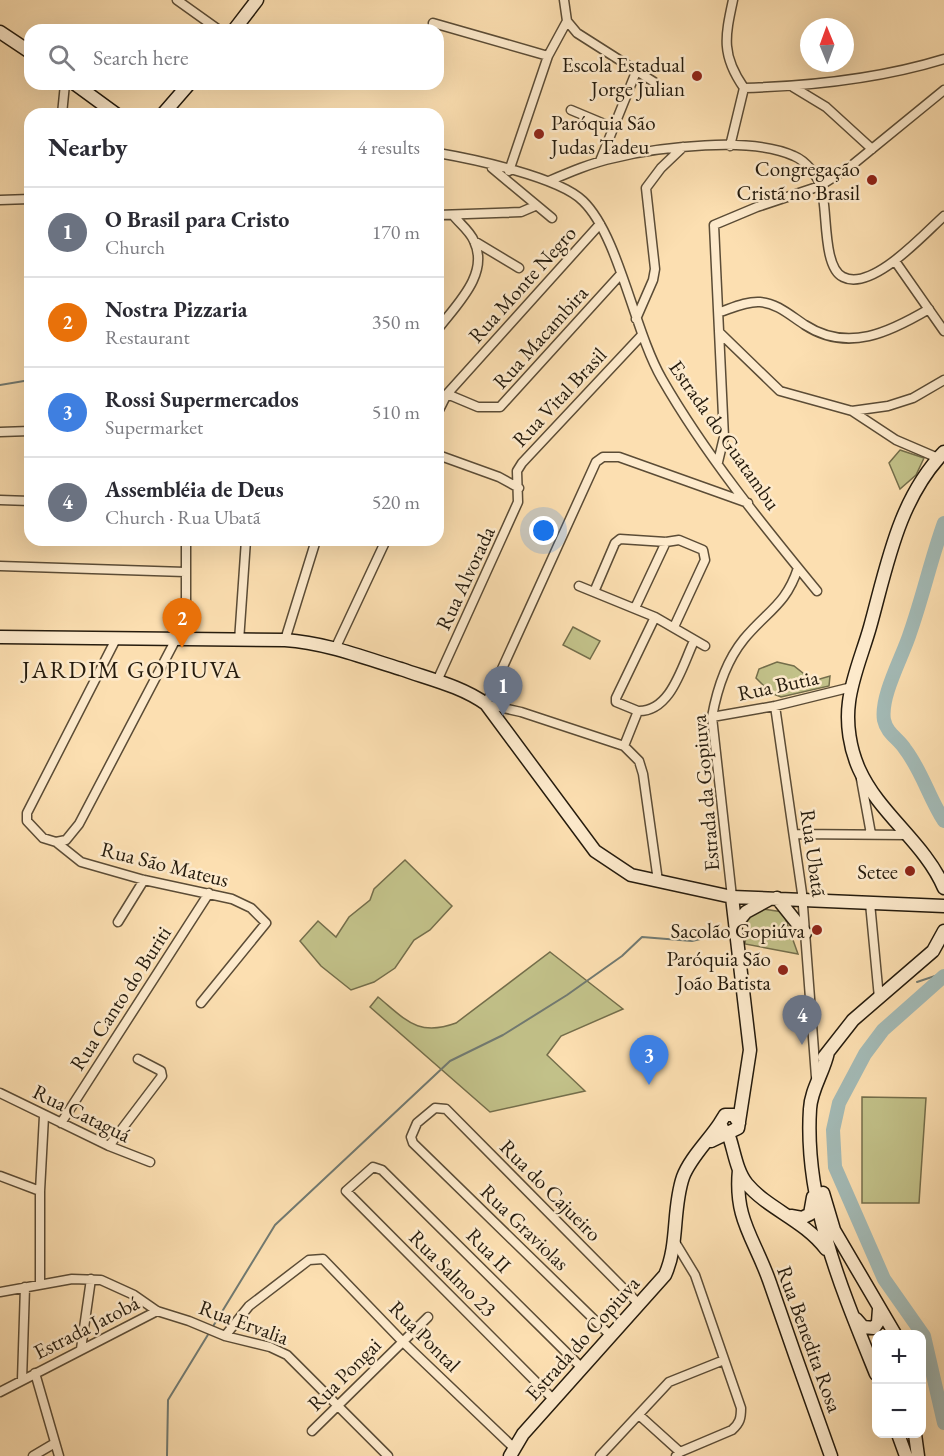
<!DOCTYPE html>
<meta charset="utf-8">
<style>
body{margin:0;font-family:"EB Garamond",serif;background:#f2f2f3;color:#2b2b33}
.controls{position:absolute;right:18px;bottom:18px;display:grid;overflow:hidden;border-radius:12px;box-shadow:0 6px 24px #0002}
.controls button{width:54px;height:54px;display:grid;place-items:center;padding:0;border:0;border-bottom:2px solid #e1e1e2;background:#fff;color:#2b2b33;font:30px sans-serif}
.compass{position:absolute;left:800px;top:18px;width:54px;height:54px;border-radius:50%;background:#fff;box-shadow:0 6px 24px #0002;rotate:359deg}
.you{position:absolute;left:544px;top:531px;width:21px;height:21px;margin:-15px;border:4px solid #fff;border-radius:50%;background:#1a73e8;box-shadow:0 0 0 9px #1a73e833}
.badge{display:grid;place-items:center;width:39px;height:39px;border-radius:50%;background:#8f2418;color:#fff;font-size:20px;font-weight:700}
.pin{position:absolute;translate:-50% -50px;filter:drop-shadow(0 2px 3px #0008)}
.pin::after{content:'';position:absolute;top:32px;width:21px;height:18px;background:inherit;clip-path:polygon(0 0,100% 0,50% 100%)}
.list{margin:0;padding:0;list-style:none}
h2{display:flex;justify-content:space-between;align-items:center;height:78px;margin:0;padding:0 24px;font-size:26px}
h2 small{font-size:20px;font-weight:400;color:#7c7c81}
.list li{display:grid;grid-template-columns:39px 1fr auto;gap:18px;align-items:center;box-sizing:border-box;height:90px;padding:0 24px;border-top:2px solid #e1e1e2}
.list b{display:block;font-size:22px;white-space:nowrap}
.list p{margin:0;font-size:20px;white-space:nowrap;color:#7c7c81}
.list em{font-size:20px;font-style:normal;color:#7c7c81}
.icon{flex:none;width:33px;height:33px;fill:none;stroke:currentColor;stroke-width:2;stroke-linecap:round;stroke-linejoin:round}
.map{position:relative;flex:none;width:944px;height:1456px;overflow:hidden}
.search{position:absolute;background:#fff;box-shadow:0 6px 24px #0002;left:24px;top:24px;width:420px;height:66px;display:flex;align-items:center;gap:15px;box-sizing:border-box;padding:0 21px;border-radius:18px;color:#7c7c81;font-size:22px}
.panel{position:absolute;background:#fff;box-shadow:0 6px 24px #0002;left:24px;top:108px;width:420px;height:438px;border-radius:18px}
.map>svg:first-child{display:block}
</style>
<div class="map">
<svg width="944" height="1456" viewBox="0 0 944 1456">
<rect width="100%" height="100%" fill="#fcdfb1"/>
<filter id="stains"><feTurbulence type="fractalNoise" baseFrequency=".00333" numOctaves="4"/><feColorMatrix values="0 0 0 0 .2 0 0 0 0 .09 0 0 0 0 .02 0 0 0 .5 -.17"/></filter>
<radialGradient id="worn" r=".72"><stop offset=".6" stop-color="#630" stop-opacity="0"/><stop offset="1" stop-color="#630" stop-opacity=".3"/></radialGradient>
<path fill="#c2c189" stroke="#746e4b" stroke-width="1.5" d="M900 450 924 458 916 475 900 489 889 463Z
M573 627 600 641 590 659 563 645Z
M777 662 794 666 813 681 830 676 829 686 781 697 771 693 756 678 759 669Z
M405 860 452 906 430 930 414 940 395 968 374 982 351 990 321 966 300 941 318 921 336 937 349 917 370 900 374 889Z
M763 909 783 912 798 954 745 944 748 916Z
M550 952 623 1009 561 1036 547 1055 585 1091 490 1112 370 1007 378 997C406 1020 418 1037 456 1023Z
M862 1097 926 1098 919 1203H862Z"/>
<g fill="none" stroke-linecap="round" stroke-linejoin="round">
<path stroke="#717a72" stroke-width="2" d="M0 385 30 380
M917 982 944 973
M212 1328 275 1225 450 1061 503 1035 567 995 622 956 642 937 692 941 726 933
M167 1456 168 1400 209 1333"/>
<path stroke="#a3bab6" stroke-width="14" d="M944 523C931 559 923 596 910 633 903 656 880 696 884 720 887 734 898 738 905 749 922 771 929 798 944 821
M944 976 883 1030 865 1054 839 1103 833 1130 835 1167 884 1279 924 1336 944 1423"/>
<defs>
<path id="street" d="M177 0 219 30
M564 0 567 21 577 33 654 82
M733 0C725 37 721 55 744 88
M433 23 548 56
M793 87 826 107 872 149
M744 88C812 86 879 79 944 59
M571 110 614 128
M62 114 65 84
M730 146 744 88
M438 153C473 159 559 177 583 201 619 236 634 331 662 379 705 454 762 524 817 591
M600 161 636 72
M492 168 552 218
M509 171 548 56 567 21
M549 181C570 172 591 163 614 158 659 147 752 136 794 156 806 161 817 175 821 187 828 208 822 267 843 277 872 292 924 234 944 216
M0 200 30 199
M438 215 521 212 535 206
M474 241 519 268
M895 261 944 331
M720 312C732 308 747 301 760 302 777 303 791 316 805 325 848 353 890 332 929 309
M636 319 653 280 655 269 646 188 661 168 683 147
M438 329C456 305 490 274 474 241 470 231 459 223 453 215
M720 333 780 391 852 411 888 406 913 398 944 380
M447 394 478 407H500L620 275
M852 411 896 440 938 458
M438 412 447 394 600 224
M0 432 30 431
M438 455 499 477 519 488
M718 462 724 437 714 225 757 207 820 186 851 166 944 90
M0 500 30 501
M186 540V639
M0 566 185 572
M579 586 655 617 705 646
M594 592 615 543 620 539 666 542 679 540 703 550 705 560 674 627
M635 608 666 542
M116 639 27 813V821L43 838 56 842 81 862 144 880 232 899 251 908 266 923 201 1003
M285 640 316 540
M239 641 246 540
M335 649 386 540
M437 681 518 502 517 471 522 463 641 336
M775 706 802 893 816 1077
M638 711 616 702V698L655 617
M712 717 775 706 852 687
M624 746 638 711C671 712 682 666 694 641
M861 779 871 834
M794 834 908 835
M56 842 66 840 79 824 176 639
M658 881 643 774 639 761 624 746 521 712 486 704 596 462 603 457H619L748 503
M732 897 712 717C717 689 727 660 744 639 767 611 786 605 798 568
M870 903 879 998
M118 922 144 880
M0 1093 109 1146 150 1162
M61 1123 209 893
M109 1146 162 1076 161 1071 138 1059
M0 1176 40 1191
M675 1242 695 1275 741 1408C741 1418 740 1423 732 1430L680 1452 676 1456
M40 1284V1191L44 1116
M0 1292 72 1279 101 1280 134 1295 157 1311 189 1321 225 1336 270 1347 287 1355 388 1456
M225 1336 249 1306 309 1260 323 1259 402 1341 513 1447
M611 1336 413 1143 411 1137 417 1123 435 1108 446 1109 639 1304
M81 1349 91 1279
M35 1373 59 1456
M22 1380 25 1287
M0 1392 157 1311
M554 1400 346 1191 373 1167 382 1170 582 1368
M639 1415 680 1452
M312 1431 428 1317
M33 1456 55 1443
M600 1456 669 1382 724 1360"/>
<path id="secondary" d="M234 30 257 0
M0 32 30 52
M75 84 116 114
M163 114 189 84
M944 452C898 500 887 566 870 627 863 652 852 677 849 702 846 724 850 749 859 769 879 814 925 843 944 888
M0 637 285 640C326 643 362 657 401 669 429 679 461 686 486 704L595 851 631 875 732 897 944 906
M777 898 805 933
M736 924 746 912 768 900
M828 1052C824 1072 811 1089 810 1109 804 1202 842 1290 876 1374
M824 1057 853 1020 933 951 944 931
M723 1130 720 1123 725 1115H734L739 1123
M728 1133C734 1149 736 1171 747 1184 768 1209 804 1220 826 1249
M711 1141 738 1128 750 1050 732 897
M739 1170C734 1220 755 1239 770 1283 790 1341 810 1398 831 1456
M823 1193 834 1230 895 1334
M791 1216 802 1218 810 1214 813 1197
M856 1319 863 1327 874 1328 878 1322 879 1309
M898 1434 906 1456
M915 1434 918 1456
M510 1456 523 1434 665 1275C679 1244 672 1209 683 1177 690 1158 709 1140 720 1123"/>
</defs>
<use href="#street" stroke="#5b4c36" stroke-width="11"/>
<use href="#secondary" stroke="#251b0d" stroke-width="15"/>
<use href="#street" stroke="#fdeacc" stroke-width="8"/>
<use href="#secondary" stroke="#fdeacc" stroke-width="12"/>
</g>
<g fill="#8f2418" stroke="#fdeacc" stroke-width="2">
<circle cx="697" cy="76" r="6"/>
<circle cx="539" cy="134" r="6"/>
<circle cx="872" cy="180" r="6"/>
<circle cx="910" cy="871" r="6"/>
<circle cx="817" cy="930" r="6"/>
<circle cx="783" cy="970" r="6"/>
</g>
<g text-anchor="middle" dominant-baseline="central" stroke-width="5" stroke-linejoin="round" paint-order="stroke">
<g font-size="21" fill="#251b0d" stroke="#fdeacc" text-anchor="end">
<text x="685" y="64">Escola Estadual<tspan x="685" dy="24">Jorge Julian</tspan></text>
<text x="551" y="122" text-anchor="start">Paróquia São<tspan x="551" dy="24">Judas Tadeu</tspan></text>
<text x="860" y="168">Congregação<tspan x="860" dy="24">Cristã no Brasil</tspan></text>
<text x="898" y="871">Setee</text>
<text x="805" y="930">Sacolão Gopiúva</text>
<text x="771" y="958">Paróquia São<tspan x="771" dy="24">João Batista</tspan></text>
</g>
<g font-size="21" fill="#251b0d" stroke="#fdeacc">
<text transform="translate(522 284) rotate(-48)">Rua Monte Negro</text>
<text transform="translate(540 337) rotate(-48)">Rua Macambira</text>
<text transform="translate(559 397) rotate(-47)">Rua Vital Brasil</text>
<text transform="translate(725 435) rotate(55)">Estrada do Guatambu</text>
<text transform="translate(465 578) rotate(-65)">Rua Alvorada</text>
<text transform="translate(778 685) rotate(-12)">Rua Butia</text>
<text transform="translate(705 793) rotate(-95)">Estrada da Gopiuva</text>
<text transform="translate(814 853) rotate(82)">Rua Ubatã</text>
<text transform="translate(165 864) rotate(14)">Rua São Mateus</text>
<text transform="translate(120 998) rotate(-57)">Rua Canto do Buriti</text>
<text transform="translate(82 1113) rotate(26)">Rua Cataguá</text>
<text transform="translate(551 1190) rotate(45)">Rua do Cajueiro</text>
<text transform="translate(525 1227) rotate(44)">Rua Graviolas</text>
<text transform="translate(489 1250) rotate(45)">Rua II</text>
<text transform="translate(453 1273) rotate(45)">Rua Salmo 23</text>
<text transform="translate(244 1322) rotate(20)">Rua Ervalia</text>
<text transform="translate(86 1327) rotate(-27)">Estrada Jatobá</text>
<text transform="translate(425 1336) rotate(45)">Rua Pontal</text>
<text transform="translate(582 1338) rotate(-48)">Estrada do Copiuva</text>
<text transform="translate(810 1339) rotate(70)">Rua Benedita Rosa</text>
<text transform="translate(344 1374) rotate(-45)">Rua Pongai</text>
</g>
<g font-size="24" letter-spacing="1.5" fill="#251b0d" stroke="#fdeacc">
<text x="132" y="669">JARDIM GOPIUVA</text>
</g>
</g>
<rect width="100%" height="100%" filter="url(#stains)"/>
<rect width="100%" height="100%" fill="url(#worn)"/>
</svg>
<div class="controls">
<button>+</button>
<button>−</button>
</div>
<svg class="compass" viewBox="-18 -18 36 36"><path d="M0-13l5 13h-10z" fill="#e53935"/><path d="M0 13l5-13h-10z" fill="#7c7c81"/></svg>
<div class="you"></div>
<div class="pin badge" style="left:503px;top:716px;background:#6b7280">1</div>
<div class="pin badge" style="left:182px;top:648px;background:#e8710a">2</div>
<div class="pin badge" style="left:649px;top:1085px;background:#3f7fe0">3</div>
<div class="pin badge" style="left:802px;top:1045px;background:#6b7280">4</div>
<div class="search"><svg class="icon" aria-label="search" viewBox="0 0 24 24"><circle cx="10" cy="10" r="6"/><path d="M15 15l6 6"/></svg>Search here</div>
<section class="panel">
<h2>Nearby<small>4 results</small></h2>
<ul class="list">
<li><span class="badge" style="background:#6b7280">1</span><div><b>O Brasil para Cristo</b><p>Church</p></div><em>170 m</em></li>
<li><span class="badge" style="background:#e8710a">2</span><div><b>Nostra Pizzaria</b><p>Restaurant</p></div><em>350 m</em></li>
<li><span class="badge" style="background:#3f7fe0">3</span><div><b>Rossi Supermercados</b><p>Supermarket</p></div><em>510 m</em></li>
<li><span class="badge" style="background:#6b7280">4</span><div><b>Assembléia de Deus</b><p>Church · Rua Ubatã</p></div><em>520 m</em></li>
</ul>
</section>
</div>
